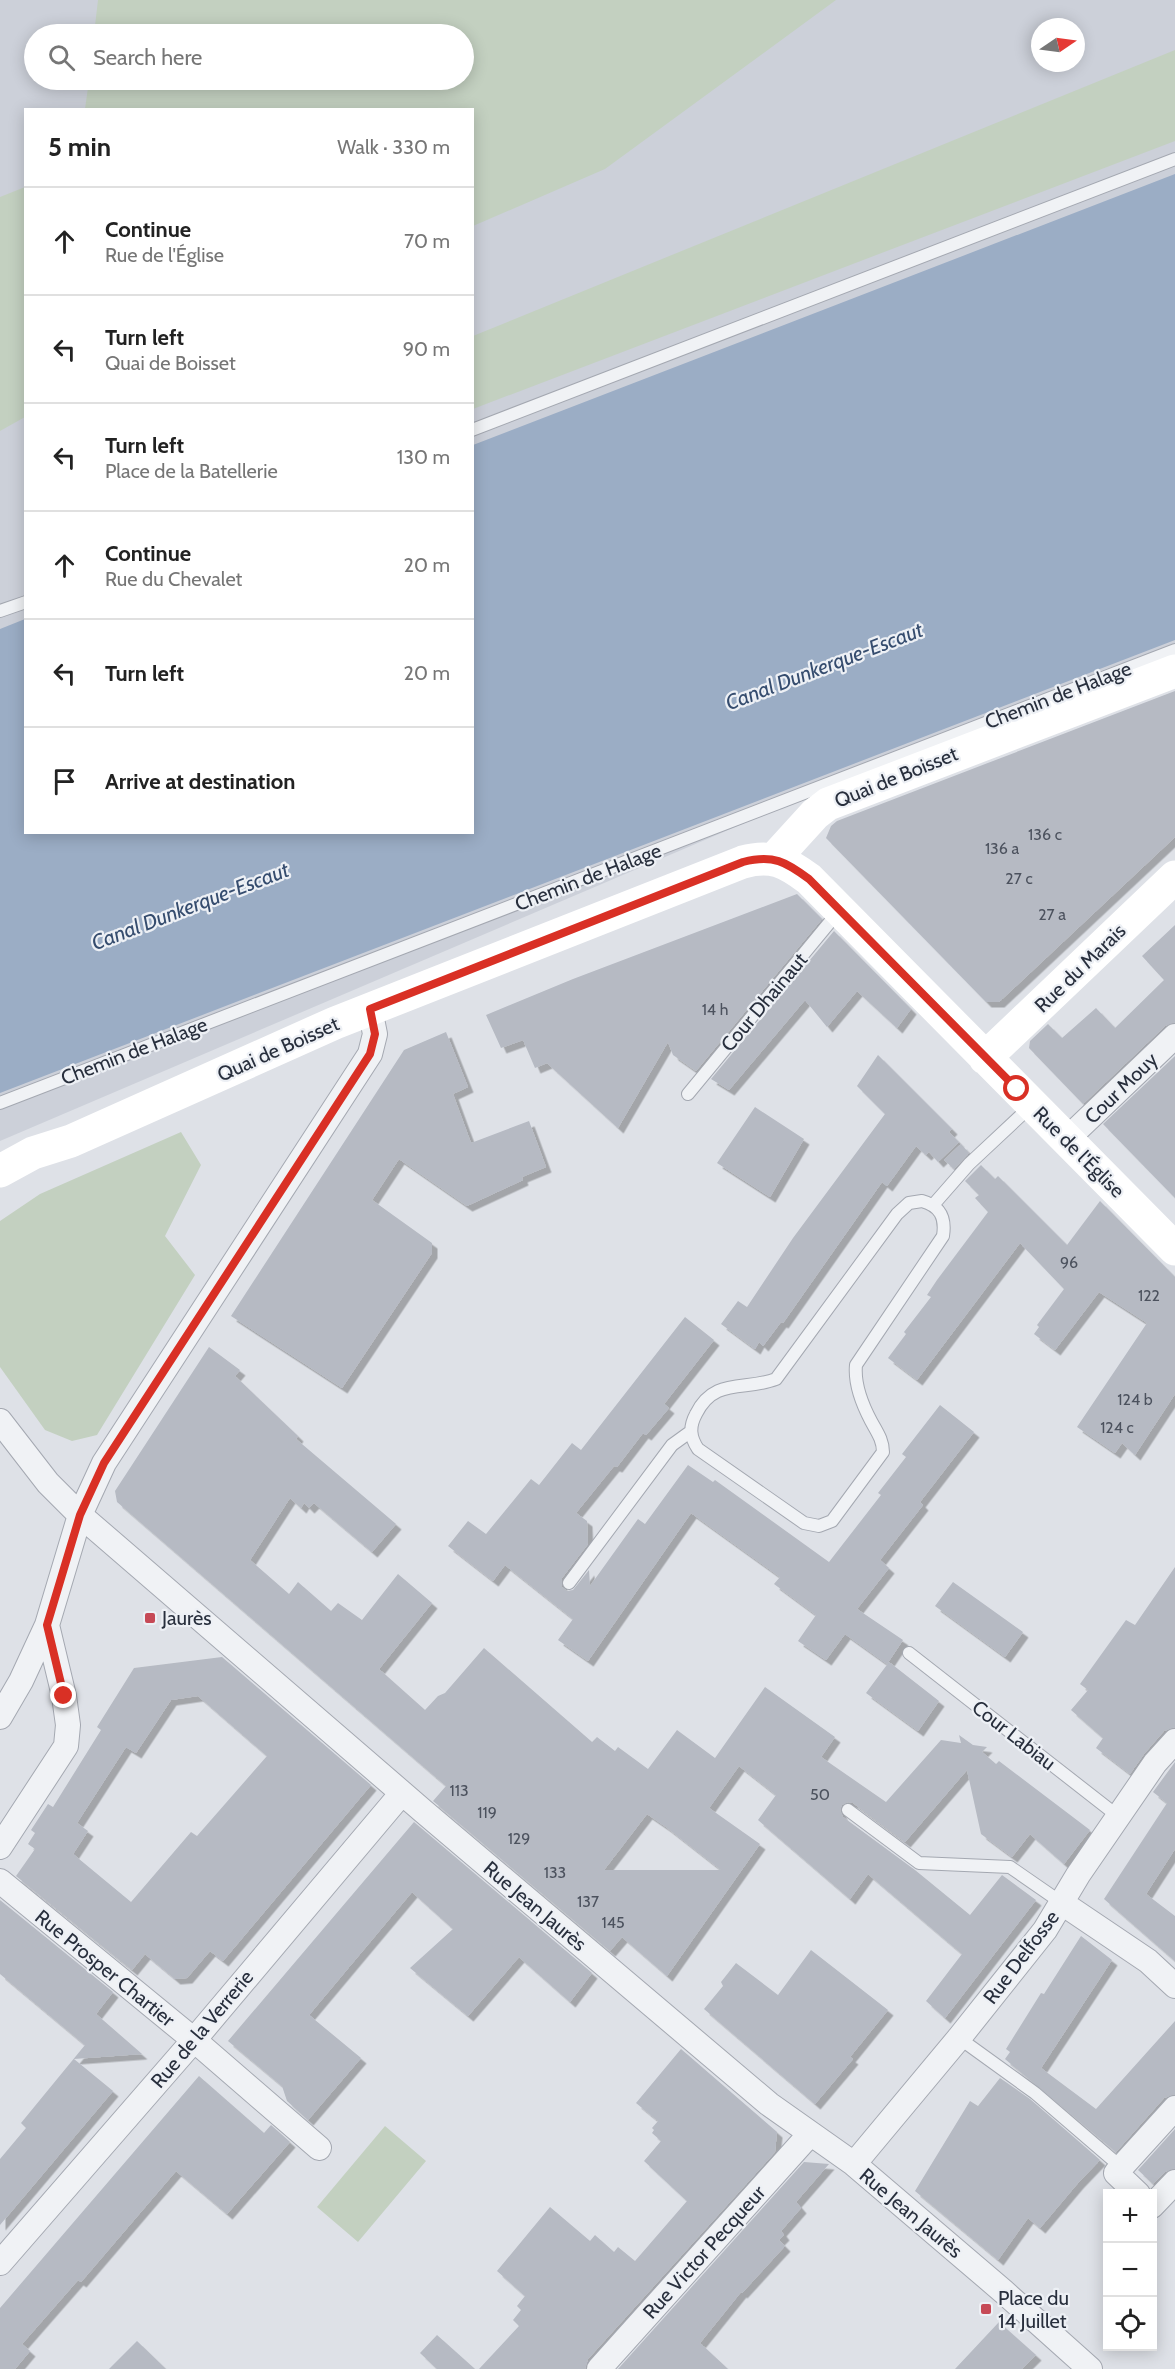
<!DOCTYPE html>
<meta charset="utf-8">
<style>
body{margin:0;font-family:Cabin,sans-serif;background:#f2f2f2;color:#222}
.controls{position:absolute;right:18px;bottom:18px;display:grid;overflow:hidden;border-radius:0px;box-shadow:0 3px 15px #0003}
.controls button{width:54px;height:54px;display:grid;place-items:center;padding:0;border:0;border-bottom:2px solid #e0e0e0;background:#fff;color:#222;font:30px sans-serif}
.compass{position:absolute;left:1031px;top:18px;width:54px;height:54px;border-radius:50%;background:#fff;box-shadow:0 3px 15px #0003;rotate:77deg}
.stop{position:absolute;width:18px;height:18px;margin:-14px;border:4px solid #d93025;border-radius:50%;background:#fff}
.stop.end{background:#d93025;border-color:#fff;box-shadow:0 2px 6px #0008}
.list{margin:0;padding:0;list-style:none}
h2{display:flex;justify-content:space-between;align-items:center;height:78px;margin:0;padding:0 24px;font-size:26px}
h2 small{font-size:20px;font-weight:400;color:#767676}
.list li{display:grid;grid-template-columns:39px 1fr auto;gap:18px;align-items:center;box-sizing:border-box;height:108px;padding:0 24px;border-top:2px solid #e0e0e0}
.list b{display:block;font-size:22px;white-space:nowrap}
.list p{margin:0;font-size:20px;white-space:nowrap;color:#767676}
.list em{font-size:20px;font-style:normal;color:#767676}
.icon{flex:none;width:33px;height:33px;fill:none;stroke:currentColor;stroke-width:2;stroke-linecap:round;stroke-linejoin:round}
.map{position:relative;flex:none;width:1175px;height:2369px;overflow:hidden}
.search{position:absolute;background:#fff;box-shadow:0 3px 15px #0003;left:24px;top:24px;width:450px;height:66px;display:flex;align-items:center;gap:15px;box-sizing:border-box;padding:0 21px;border-radius:33px;color:#767676;font-size:22px}
.panel{position:absolute;background:#fff;box-shadow:0 3px 15px #0003;left:24px;top:108px;width:450px;height:726px;border-radius:0px}
.map>svg:first-child{display:block}
</style>
<div class="map">
<svg width="1175" height="2369" viewBox="0 0 1175 2369">
<defs>
<filter id="shadow"><feDropShadow dx="5.5" dy="5.5" stdDeviation="0" flood-color="#0004"/></filter>
</defs>
<rect width="100%" height="100%" fill="#dee1e7"/>
<path fill="#ccd0d9" fill-rule="evenodd" d="M0 0H1175V644L1103 670 0 1141ZM1040 27H1076V63H1040ZM34 34H464V80H34ZM26 110H472V832H26Z"/>
<path fill="#c3d0c0" d="M98 0H836L605 169 473 226 472 110 85 109 89 80H464V34H94Z
M1175 50V141L473 409V336Z
M25 187V417L0 431V197Z
M181 1132 201 1165 165 1236 195 1275 97 1435 72 1441 45 1430 0 1367V1221L40 1194Z
M385 2126 426 2161 358 2242 317 2207Z"/>
<path fill="#9badc5" d="M1175 174V640L0 1093V629L25 619 26 832H472L473 445Z"/>
<path fill="#b6bac3" fill-rule="evenodd" filter="url(#shadow)" d="M1175 691V837L999 1002H986L826 838 831 826 837 821Z
M797 894 822 919 696 1071 673 1055 668 1042 618 1128 547 1063 535 1068 523 1040 501 1048 486 1015 573 979Z
M1175 925V1022L1165 1026 1083 1104 1029 1048 1030 1041 1048 1024 1062 1038 1096 1008 1115 1028 1164 980 1142 956Z
M834 931 911 1009 897 1028 857 991 827 1027 805 1000 729 1090 711 1079Z
M446 1032 468 1087 453 1094 471 1143 529 1121 546 1167 522 1177 523 1180 467 1206 399 1159 372 1200 432 1243V1253L342 1388 231 1316 404 1050Z
M878 1055 952 1129 949 1132 959 1142 938 1162 929 1152 926 1155 916 1146 887 1186 882 1182 783 1323 781 1322 763 1346 759 1342 755 1349 721 1324 738 1301 747 1307 793 1238 885 1114 857 1086Z
M1175 1056V1198L1103 1124Z
M755 1107 804 1139 770 1197 717 1163Z
M961 1144 969 1153 954 1169 944 1160Z
M981 1165 995 1179 998 1176 1067 1245 1100 1201 1175 1277V1394L1135 1455 1122 1443 1115 1453 1077 1427 1147 1323 1099 1292 1055 1350 1034 1334 1039 1327 1037 1325 1064 1289 1020 1243 917 1380 888 1358 906 1334 904 1332 931 1297 927 1295 937 1280 988 1212 975 1198 979 1195 965 1181Z
M685 1317 714 1340 664 1404 669 1408 646 1435 643 1433 617 1467 614 1466 576 1513 587 1521 588 1544 562 1578V1587L567 1591 573 1590 589 1570 590 1586 638 1519 645 1524 688 1465 713 1482 715 1480 829 1562 881 1495 878 1493 906 1457 902 1454 940 1405 974 1432 920 1502 923 1505 880 1560 889 1568 857 1609 903 1640 887 1664 845 1634 826 1660 798 1641 816 1615 774 1584 780 1577 691 1513 588 1661 558 1640 573 1619 505 1565 493 1581 448 1546 468 1521 486 1534 531 1479 539 1485 572 1443 581 1450Z
M209 1347 240 1370 235 1376 298 1436 296 1439 396 1524 372 1552 314 1503 309 1508 304 1503 301 1508 290 1498 250 1560 289 1594 298 1582 331 1611 338 1603 362 1620 398 1574 432 1603 379 1669 425 1710 438 1696 445 1693 484 1648 592 1742 597 1737 615 1751 618 1747 648 1769 677 1730 715 1758 765 1687 835 1737 821 1757 886 1802 941 1740 961 1743 959 1735 973 1745 987 1747 982 1752 996 1764 999 1761 1090 1830 1064 1864 1030 1834 1012 1857 981 1834 967 1770 905 1842 853 1803 848 1802 842 1805 840 1810 843 1817 915 1870 970 1915 1002 1875 1036 1900 945 2018 926 2001 962 1954 868 1874 850 1899 758 1820 776 1795 739 1766 709 1808 760 1844 667 1976 622 1937 610 1951 433 1801 446 1786 117 1502 115 1491ZM647 1814 666 1827 721 1870H604Z
M1175 1567V1727L1164 1731 1144 1754 1130 1774 1096 1748 1103 1738 1071 1710 1088 1690 1080 1684 1126 1620 1135 1625Z
M953 1582 1023 1632 1005 1657 935 1606Z
M222 1657 371 1785 223 1961 210 1951 187 1978 175 1979 145 1954 132 1970 16 1876 35 1849 28 1844 35 1833 31 1830 48 1804 53 1807 101 1730 97 1727 134 1668ZM198 1696 267 1756 197 1836 191 1832 131 1902 73 1854 88 1831 77 1823 126 1747 136 1753 171 1700Z
M889 1662 939 1701 918 1731 866 1693Z
M1175 1762V1849L1146 1894 1175 1916V1961L1104 1899 1167 1803 1153 1792Z
M414 1822 592 1973 570 2002 519 1957 468 2016 410 1968 453 1929 412 1892 309 2015 361 2058 308 2120 287 2101 282 2086 228 2041Z
M0 1900 113 1992 96 2014 142 2054 74 2059 113 2091 0 2225V2159L26 2128 21 2123 85 2045 0 1974Z
M1081 1936 1112 1960 1041 2068 1096 2109 1175 2021V2094L1164 2098 1116 2152 1005 2059 1010 2052 1006 2049 1041 1993 1044 1994Z
M811 1950 888 2010 850 2057 853 2059 815 2104 704 2009 723 1986 721 1982 736 1963 778 1995Z
M681 2049 777 2132 775 2152 588 2359 585 2369H479L519 2326 513 2320 521 2310 517 2306 525 2296 497 2271 550 2207 590 2241 595 2235 614 2252 618 2247 635 2261 687 2201 644 2161 661 2141 652 2133 654 2130 652 2128 658 2121 636 2103Z
M199 2076 264 2133 271 2125 290 2142 227 2214 176 2171 81 2282 78 2280 22 2344 30 2351 15 2369H0V2308Z
M1000 2078 1030 2099 1100 2160 1078 2183 1040 2228 1028 2218 998 2260 915 2191 970 2101 978 2106Z
M1175 2129V2168L1165 2172 1153 2184 1138 2170Z
M804 2162 829 2164 796 2202 801 2208 781 2231 784 2235 779 2240 785 2246 742 2293 741 2292 700 2343 728 2369H618Z
M999 2322 1036 2355 1022 2369H955Z
M437 2335 475 2369H437L420 2353Z
M137 2341 166 2369H109Z"/>
<g fill="none" stroke-linecap="round" stroke-linejoin="round">
<defs>
<path id="lane" d="M472 430 1175 159
M0 611 26 602
M688 1094 839 911
M0 1103 1175 650
M922 1201C940 1206 946 1217 943 1236L856 1365C854 1385 862 1404 871 1421 877 1432 883 1440 883 1452L832 1521 819 1526 804 1523 698 1449C690 1437 689 1427 696 1414 714 1377 745 1391 776 1379L897 1214 909 1203Z
M934 1204 969 1164 1031 1106
M569 1583 672 1445 690 1432
M909 1653 1119 1817
M848 1810 919 1863 1010 1867 1062 1903
M959 2038 1035 2093 1121 2167"/>
<path id="street" d="M1067 1139 1175 1036
M0 1421 48 1483 80 1515 423 1811 769 2104 854 2164 1004 2292 1090 2369
M0 1717 21 1681 47 1625 80 1515 104 1463 370 1054 375 1034 370 1009
M0 1847 66 1746 68 1725 64 1696 47 1625
M0 1881 194 2040 319 2148
M1062 1903 1148 1961 1175 1986
M854 2164 959 2038 1045 1930 1078 1875 1155 1763 1175 1741
M1138 2194 1116 2173 1175 2108
M1152 2206 1175 2182
M0 2263 194 2040 402 1793
M599 2369 810 2134"/>
</defs>
<use href="#lane" stroke="#a4a8b1" stroke-width="14"/>
<use href="#street" stroke="#a4a8b1" stroke-width="26"/>
<use href="#lane" stroke="#f0f2f5" stroke-width="12"/>
<use href="#street" stroke="#f0f2f5" stroke-width="24"/>
<path stroke="#fff" stroke-width="33" d="M774 859 815 814 828 804 1175 671
M985 1058 1175 877
M0 1171 33 1153 71 1141 335 1023 743 862C772 854 786 862 809 879L1175 1249"/>
</g>
<g fill="none" stroke-linecap="round" stroke-linejoin="round">
<path stroke="#d93025" stroke-width="8" d="M64 1696 47 1625 80 1515 104 1463 370 1054 375 1034 370 1009 743 862C773 854 786 862 809 879L1017 1089"/>
</g>
<g fill="#c64956" stroke="#edf0f5" stroke-width="2">
<rect x="144" y="1612" width="12" height="12" rx="3"/>
<rect x="980" y="2303" width="12" height="12" rx="3"/>
</g>
<g text-anchor="middle" dominant-baseline="central" stroke-width="4.5" stroke-linejoin="round" paint-order="stroke">
<g font-size="16" fill="#4c525e">
<text x="1045" y="834">136 c</text>
<text x="1002" y="848">136 a</text>
<text x="1019" y="878">27 c</text>
<text x="1052" y="914">27 a</text>
<text x="715" y="1009">14 h</text>
<text x="1069" y="1262">96</text>
<text x="1149" y="1295">122</text>
<text x="1135" y="1399">124 b</text>
<text x="1117" y="1427">124 c</text>
<text x="459" y="1790">113</text>
<text x="820" y="1794">50</text>
<text x="487" y="1812">119</text>
<text x="519" y="1838">129</text>
<text x="555" y="1872">133</text>
<text x="588" y="1901">137</text>
<text x="613" y="1922">145</text>
</g>
<g font-size="20" fill="#282f3d" stroke="#edf0f5">
<text transform="translate(1058 695) rotate(-21)">Chemin de Halage</text>
<text transform="translate(896 777) rotate(-22)">Quai de Boisset</text>
<text transform="translate(588 877) rotate(-21)">Chemin de Halage</text>
<text transform="translate(1080 968) rotate(-44)">Rue du Marais</text>
<text transform="translate(764 1002) rotate(-50)">Cour Dhainaut</text>
<text transform="translate(278 1049) rotate(-24)">Quai de Boisset</text>
<text transform="translate(134 1051) rotate(-21)">Chemin de Halage</text>
<text transform="translate(1121 1088) rotate(-44)">Cour Mouy</text>
<text transform="translate(1079 1152) rotate(45)">Rue de l'Église</text>
<text transform="translate(1014 1735) rotate(38)">Cour Labiau</text>
<text transform="translate(535 1906) rotate(40)">Rue Jean Jaurès</text>
<text transform="translate(1021 1957) rotate(-53)">Rue Delfosse</text>
<text transform="translate(105 1968) rotate(39)">Rue Prosper Chartier</text>
<text transform="translate(202 2029) rotate(-50)">Rue de la Verrerie</text>
<text transform="translate(911 2213) rotate(40)">Rue Jean Jaurès</text>
<text transform="translate(704 2252) rotate(-48)">Rue Victor Pecqueur</text>
</g>
<g font-size="20" fill="#282f3d" stroke="#edf0f5" text-anchor="start">
<text x="162" y="1618">Jaurès</text>
<text x="998" y="2298">Place du<tspan x="998" dy="23">14 Juillet</tspan></text>
</g>
<g font-size="21" font-style="italic" fill="#354c6e" stroke="#edf0f5">
<text transform="translate(824 666) rotate(-21)">Canal Dunkerque-Escaut</text>
<text transform="translate(190 906) rotate(-21)">Canal Dunkerque-Escaut</text>
</g>
</g>
</svg>
<div class="controls">
<button>+</button>
<button>−</button>
<button><svg class="icon" aria-label="locate" viewBox="0 0 24 24"><circle cx="12" cy="12" r="6"/><path d="M12 2v4M12 18v4M2 12h4M18 12h4"/></svg></button>
</div>
<svg class="compass" viewBox="-18 -18 36 36"><path d="M0-13l5 13h-10z" fill="#e53935"/><path d="M0 13l5-13h-10z" fill="#767676"/></svg>
<div class="stop" style="left:1017px;top:1089px"></div>
<div class="stop end" style="left:64px;top:1696px"></div>
<div class="search"><svg class="icon" aria-label="search" viewBox="0 0 24 24"><circle cx="10" cy="10" r="6"/><path d="M15 15l6 6"/></svg>Search here</div>
<section class="panel">
<h2>5 min<small>Walk · 330 m</small></h2>
<ul class="list">
<li><svg class="icon" aria-label="ahead" viewBox="0 0 24 24"><path d="M12 20V5M6 11l6-6 6 6"/></svg><div><b>Continue</b><p>Rue de l'Église</p></div><em>70 m</em></li>
<li><svg class="icon" aria-label="left" viewBox="0 0 24 24"><path d="M17 20v-9H6M10 6l-5 5 5 5"/></svg><div><b>Turn left</b><p>Quai de Boisset</p></div><em>90 m</em></li>
<li><svg class="icon" aria-label="left" viewBox="0 0 24 24"><path d="M17 20v-9H6M10 6l-5 5 5 5"/></svg><div><b>Turn left</b><p>Place de la Batellerie</p></div><em>130 m</em></li>
<li><svg class="icon" aria-label="ahead" viewBox="0 0 24 24"><path d="M12 20V5M6 11l6-6 6 6"/></svg><div><b>Continue</b><p>Rue du Chevalet</p></div><em>20 m</em></li>
<li><svg class="icon" aria-label="left" viewBox="0 0 24 24"><path d="M17 20v-9H6M10 6l-5 5 5 5"/></svg><div><b>Turn left</b></div><em>20 m</em></li>
<li><svg class="icon" aria-label="arrive" viewBox="0 0 24 24"><path d="M6 21V4h12l-3 4 3 4H6"/></svg><div><b>Arrive at destination</b></div></li>
</ul>
</section>
</div>
